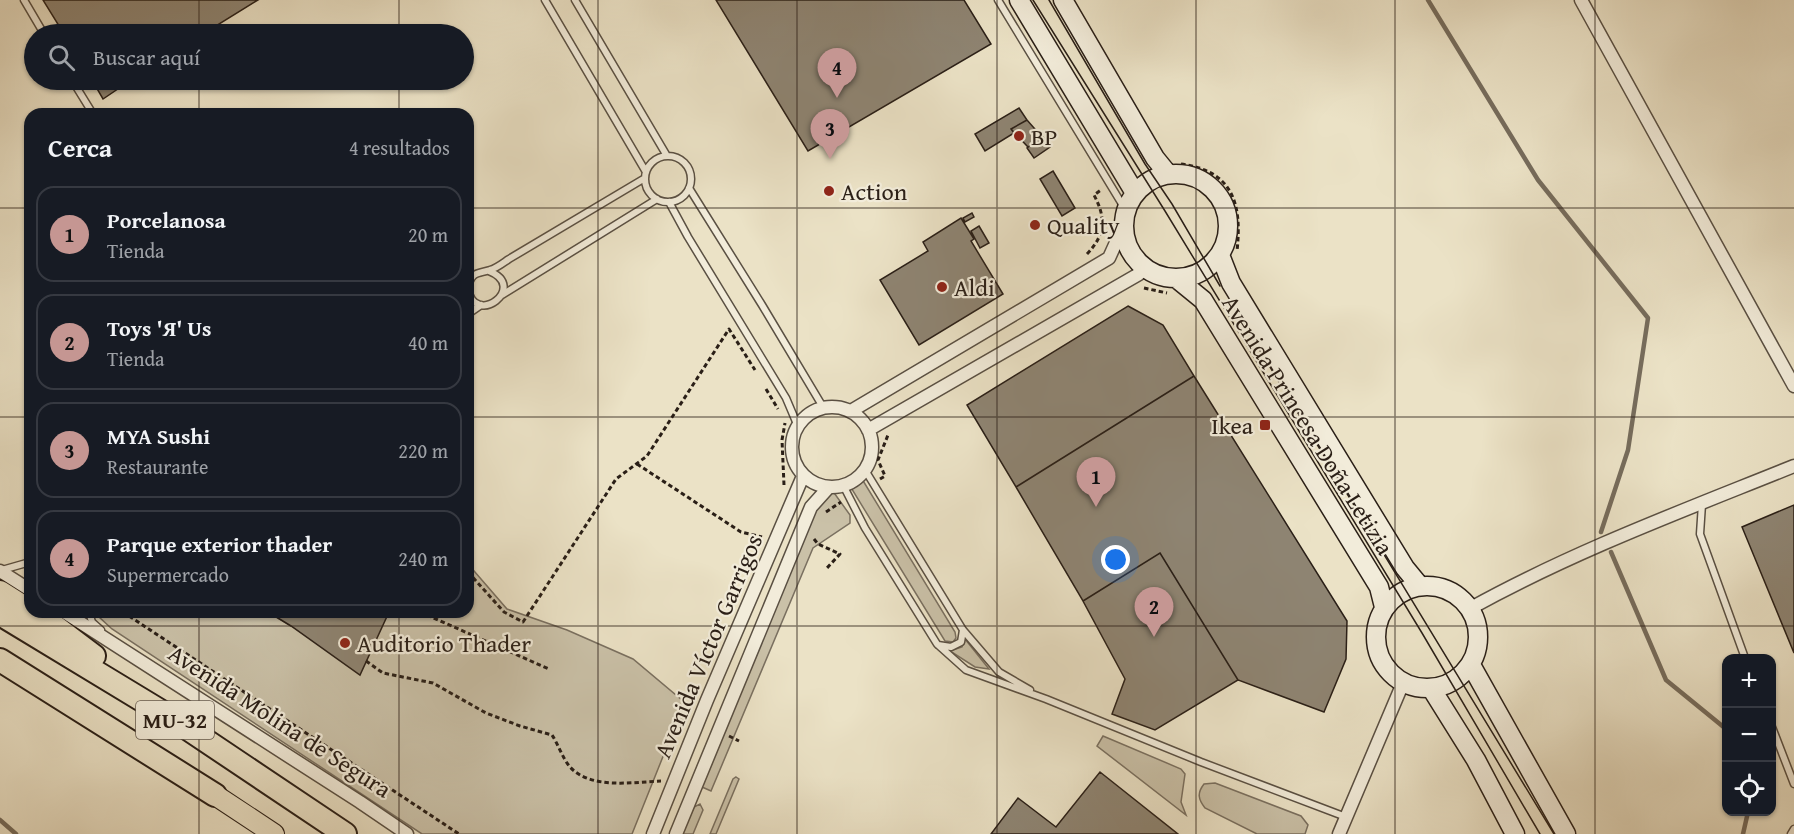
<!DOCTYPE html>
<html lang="es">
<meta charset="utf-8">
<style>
body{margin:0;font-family:"Gentium Book Plus",serif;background:#20242c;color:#f1f3f6}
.controls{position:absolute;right:18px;bottom:18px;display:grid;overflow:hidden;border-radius:12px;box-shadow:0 2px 4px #0004}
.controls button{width:54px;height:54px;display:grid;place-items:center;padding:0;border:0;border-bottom:2px solid #363941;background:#171b24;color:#f1f3f6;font:30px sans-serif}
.you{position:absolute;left:1116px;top:560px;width:21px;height:21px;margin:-15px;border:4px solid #fff;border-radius:50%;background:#1a73e8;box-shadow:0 0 0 9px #1a73e833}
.badge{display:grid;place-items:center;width:39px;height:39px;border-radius:50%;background:#c59692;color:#111;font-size:20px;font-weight:700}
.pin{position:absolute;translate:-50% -50px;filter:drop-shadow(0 2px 3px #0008)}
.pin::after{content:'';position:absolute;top:32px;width:21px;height:18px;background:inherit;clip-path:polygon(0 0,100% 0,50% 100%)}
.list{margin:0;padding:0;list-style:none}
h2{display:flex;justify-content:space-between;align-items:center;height:78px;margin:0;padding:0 24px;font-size:26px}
h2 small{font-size:20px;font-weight:400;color:#9ea1a6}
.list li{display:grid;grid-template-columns:39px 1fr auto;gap:18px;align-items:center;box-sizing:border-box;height:96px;margin:0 12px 12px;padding:0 12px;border:2px solid #363941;border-radius:18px}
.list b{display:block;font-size:22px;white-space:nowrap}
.list p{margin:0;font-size:20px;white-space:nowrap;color:#9ea1a6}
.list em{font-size:20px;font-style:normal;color:#9ea1a6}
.icon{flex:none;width:33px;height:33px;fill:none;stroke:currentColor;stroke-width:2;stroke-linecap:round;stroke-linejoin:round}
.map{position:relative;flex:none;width:1794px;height:834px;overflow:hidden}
.search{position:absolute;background:#171b24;box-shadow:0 2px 4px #0004;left:24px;top:24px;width:450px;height:66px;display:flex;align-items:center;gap:15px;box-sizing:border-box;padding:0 21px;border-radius:33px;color:#9ea1a6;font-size:22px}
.panel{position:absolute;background:#171b24;box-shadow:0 2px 4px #0004;left:24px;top:108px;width:450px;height:510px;border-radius:18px}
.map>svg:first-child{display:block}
</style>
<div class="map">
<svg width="1794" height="834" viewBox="0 0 1794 834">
<rect width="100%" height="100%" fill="#ebe2c6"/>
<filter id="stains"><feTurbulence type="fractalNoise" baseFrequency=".00333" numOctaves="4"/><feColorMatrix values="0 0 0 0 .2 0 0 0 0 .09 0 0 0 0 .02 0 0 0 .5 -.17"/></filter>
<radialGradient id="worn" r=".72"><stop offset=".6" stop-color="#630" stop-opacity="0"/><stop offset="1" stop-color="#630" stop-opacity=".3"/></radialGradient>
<path fill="#cac1a8" stroke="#7a7060" stroke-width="1.5" d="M862 479 955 632 956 638 953 642 945 641 850 486Z
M832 490 850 515V523L813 548 711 791 702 787 819 503Z
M468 564 507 609 567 630 633 659 689 706 677 736 672 734 632 834H422L112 629 98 616 97 612H268L291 626 389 612H468Z
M965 639 989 669 975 667 950 651 962 647Z
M1103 736 1181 769 1185 774 1181 802 1186 815 1097 746Z
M736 777 739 779 716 834H710L733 779Z
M1215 783 1301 816 1308 825 1305 834H1257L1205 808C1198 799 1197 793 1204 784Z
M700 804 703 810 693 834H682L694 807Z"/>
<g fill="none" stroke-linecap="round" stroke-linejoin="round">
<path stroke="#766c5c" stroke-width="4.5" d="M1428 0 1538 180 1648 318 1628 450 1601 532
M1611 552 1666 680 1726 729
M0 820 16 834
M1743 834 1748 812"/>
</g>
<path fill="#8e8472" stroke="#2a1f17" stroke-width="1.5" d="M43 0H258L203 34H64Z
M716 0H964L991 44 808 151Z
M92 80H131L103 99Z
M1019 108 1027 120 1011 129 1014 133 985 151 975 134Z
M1027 120 1042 137 1028 147 1011 129Z
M1043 137 1050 147 1034 158 1027 148Z
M1053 171 1075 208 1062 216 1040 179Z
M972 213 974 217 965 222 963 218Z
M961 218 974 239 971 241 1003 294 919 345 880 280 928 251 923 242Z
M979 226 989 243 980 248 971 231Z
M1128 306 1163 325 1194 376 1016 487 967 405Z
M1194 376 1347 621 1346 659 1324 712 1238 680 1160 553 1083 601 1016 487Z
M1794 505V653L1742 527Z
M1160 553 1238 680 1155 730 1112 714 1125 679 1083 601Z
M268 612H389L360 675 291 626Z
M1100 772 1178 834H991L1018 798 1056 827Z"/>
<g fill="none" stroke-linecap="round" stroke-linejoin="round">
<defs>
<path id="lane" d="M24 0 44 34
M545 0 646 172
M575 0 667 156
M998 0 1125 209
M72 80 93 114
M645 179a23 23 0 1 1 46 0a23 23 0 1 1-46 0Z
M689 188 762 305 823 407
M669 202 688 237 786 398 797 424
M468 288C471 271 478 274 490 270 497 268 503 263 509 259L645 178
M468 289C475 328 529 287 489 271
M502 295 657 199
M468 314 481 305
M865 470 963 630 999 672 1030 690
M843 485 865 528 937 644 966 670 1046 699 1201 762 1346 817
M1702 504 1700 534 1745 658
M2 570 30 562
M89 612 92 622 101 630
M938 645 951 647 961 642 963 630
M1772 727 1794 784
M1791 834 1794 829"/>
<path id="street" d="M1581 0 1794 386
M792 447a40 40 0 1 1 80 0a40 40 0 1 1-80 0Z
M851 411 1109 258 1123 227
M868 430 1139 274 1142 266
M0 571 30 590
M1471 608C1574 551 1685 510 1794 466
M64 612 360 802 407 834
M653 834 707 700 803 476
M676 834 811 507 829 487
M1339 834 1403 683"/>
<path id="secondary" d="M1019 0 1135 193
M1063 0 1155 158 1168 174
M1124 226a52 52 0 1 1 104 0a52 52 0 1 1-104 0Z
M1220 255 1231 283 1405 568 1419 585
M1176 278 1203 300 1379 587 1384 607
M1376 637a51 51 0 1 1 102 0a51 51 0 1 1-102 0Z
M1471 665 1566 834
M1431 688 1476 760 1515 834"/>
<path id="primary" d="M215 795 274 834"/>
<path id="highway" d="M0 592 30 611
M32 612 53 625 94 656
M0 614 175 720 345 834
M0 660 215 795"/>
</defs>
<use href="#lane" stroke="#5a5043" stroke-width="9"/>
<use href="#street" stroke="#5a5043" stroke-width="15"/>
<use href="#secondary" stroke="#2a1f17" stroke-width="21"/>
<use href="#primary" stroke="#2a1f17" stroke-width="22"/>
<use href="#highway" stroke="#2a1f17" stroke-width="26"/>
<path stroke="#2a1f17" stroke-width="3" stroke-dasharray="4.5 3" stroke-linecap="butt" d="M1181 164C1234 171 1242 205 1237 251
M1087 254C1106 234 1106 218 1094 195L1101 190
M1144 288 1167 293
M766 389 778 409
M637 464 741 532 762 537
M880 479 885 476 878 460 888 435
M784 485 782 440 785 423
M826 512 841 502
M814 539 818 544 840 554 827 568
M468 572 504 612 523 622 616 479 647 456 729 329 755 370
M123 612 459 834
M420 612 549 669
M366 661 383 673 433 683 486 713 520 726 552 735C558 744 563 759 570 767 591 790 634 782 661 781
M729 736 739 741"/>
<use href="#lane" stroke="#f2ecda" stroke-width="6"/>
<use href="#street" stroke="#f2ecda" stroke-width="12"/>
<use href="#secondary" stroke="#f2ecda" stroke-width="18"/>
<use href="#primary" stroke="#ebe2c6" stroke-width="20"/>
<use href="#highway" stroke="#ebe2c6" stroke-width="22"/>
<path stroke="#2a1f17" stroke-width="1.5" d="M1033 0 1165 211 1422 633 1540 834
M1049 0 1145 164 1172 204 1220 286
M1242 321 1554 834"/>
</g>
<path fill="none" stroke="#2a1f17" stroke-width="1.5" stroke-opacity="0.55" d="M199 0V34M399 0V34M598 0V834M797 0V834M997 0V834M1196 0V834M1395 0V834M1595 0V834M199 80V114M399 80V114M0 208H30M468 208H1794M0 417H30M468 417H1794M199 612V834M399 612V834M0 626H1794"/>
<g fill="#8f2418" stroke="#f2ecda" stroke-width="2">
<circle cx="1019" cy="136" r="6"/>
<circle cx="829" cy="191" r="6"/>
<circle cx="1035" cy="225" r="6"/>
<circle cx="942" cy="287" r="6"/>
<rect x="1259" y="419" width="12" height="12" rx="3"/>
<circle cx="345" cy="643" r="6"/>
</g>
<g text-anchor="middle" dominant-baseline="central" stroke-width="4.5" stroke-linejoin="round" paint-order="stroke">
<rect fill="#f2ecda" stroke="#665c52" stroke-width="1.5" x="136" y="701" width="78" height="38" rx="4.5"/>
<g font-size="22" font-weight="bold" fill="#2a1f17">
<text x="175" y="720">MU-32</text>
</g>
<g font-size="24" fill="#2a1f17" stroke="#f2ecda" text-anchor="start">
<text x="1031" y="136">BP</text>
<text x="841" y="191">Action</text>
<text x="1047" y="225">Quality</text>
<text x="954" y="287">Aldi</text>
<text x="1253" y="425" text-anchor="end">Ikea</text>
<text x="357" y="643">Auditorio Thader</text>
</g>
<g font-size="24" fill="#2a1f17" stroke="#f2ecda">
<text transform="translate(1308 425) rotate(58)">Avenida Princesa Doña Letizia</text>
<text transform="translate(708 646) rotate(-67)">Avenida Víctor Garrigos</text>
<text transform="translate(280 721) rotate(33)">Avenida Molina de Segura</text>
</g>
</g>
<rect width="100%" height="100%" filter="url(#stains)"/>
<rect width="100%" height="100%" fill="url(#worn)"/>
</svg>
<div class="controls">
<button>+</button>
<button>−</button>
<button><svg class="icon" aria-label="locate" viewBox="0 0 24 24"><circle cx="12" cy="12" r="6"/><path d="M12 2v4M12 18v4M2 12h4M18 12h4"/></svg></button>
</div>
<div class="you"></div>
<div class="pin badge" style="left:1096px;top:507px">1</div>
<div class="pin badge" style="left:1154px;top:637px">2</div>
<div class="pin badge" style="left:830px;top:159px">3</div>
<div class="pin badge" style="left:837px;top:98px">4</div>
<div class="search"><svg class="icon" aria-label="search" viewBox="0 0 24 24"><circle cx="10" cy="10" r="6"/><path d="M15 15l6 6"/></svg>Buscar aquí</div>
<section class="panel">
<h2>Cerca<small>4 resultados</small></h2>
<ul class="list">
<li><span class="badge">1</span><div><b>Porcelanosa</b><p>Tienda</p></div><em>20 m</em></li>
<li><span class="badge">2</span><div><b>Toys 'Я' Us</b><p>Tienda</p></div><em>40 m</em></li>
<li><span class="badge">3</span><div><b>MYA Sushi</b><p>Restaurante</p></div><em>220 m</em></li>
<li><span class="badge">4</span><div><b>Parque exterior thader</b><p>Supermercado</p></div><em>240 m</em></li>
</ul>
</section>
</div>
